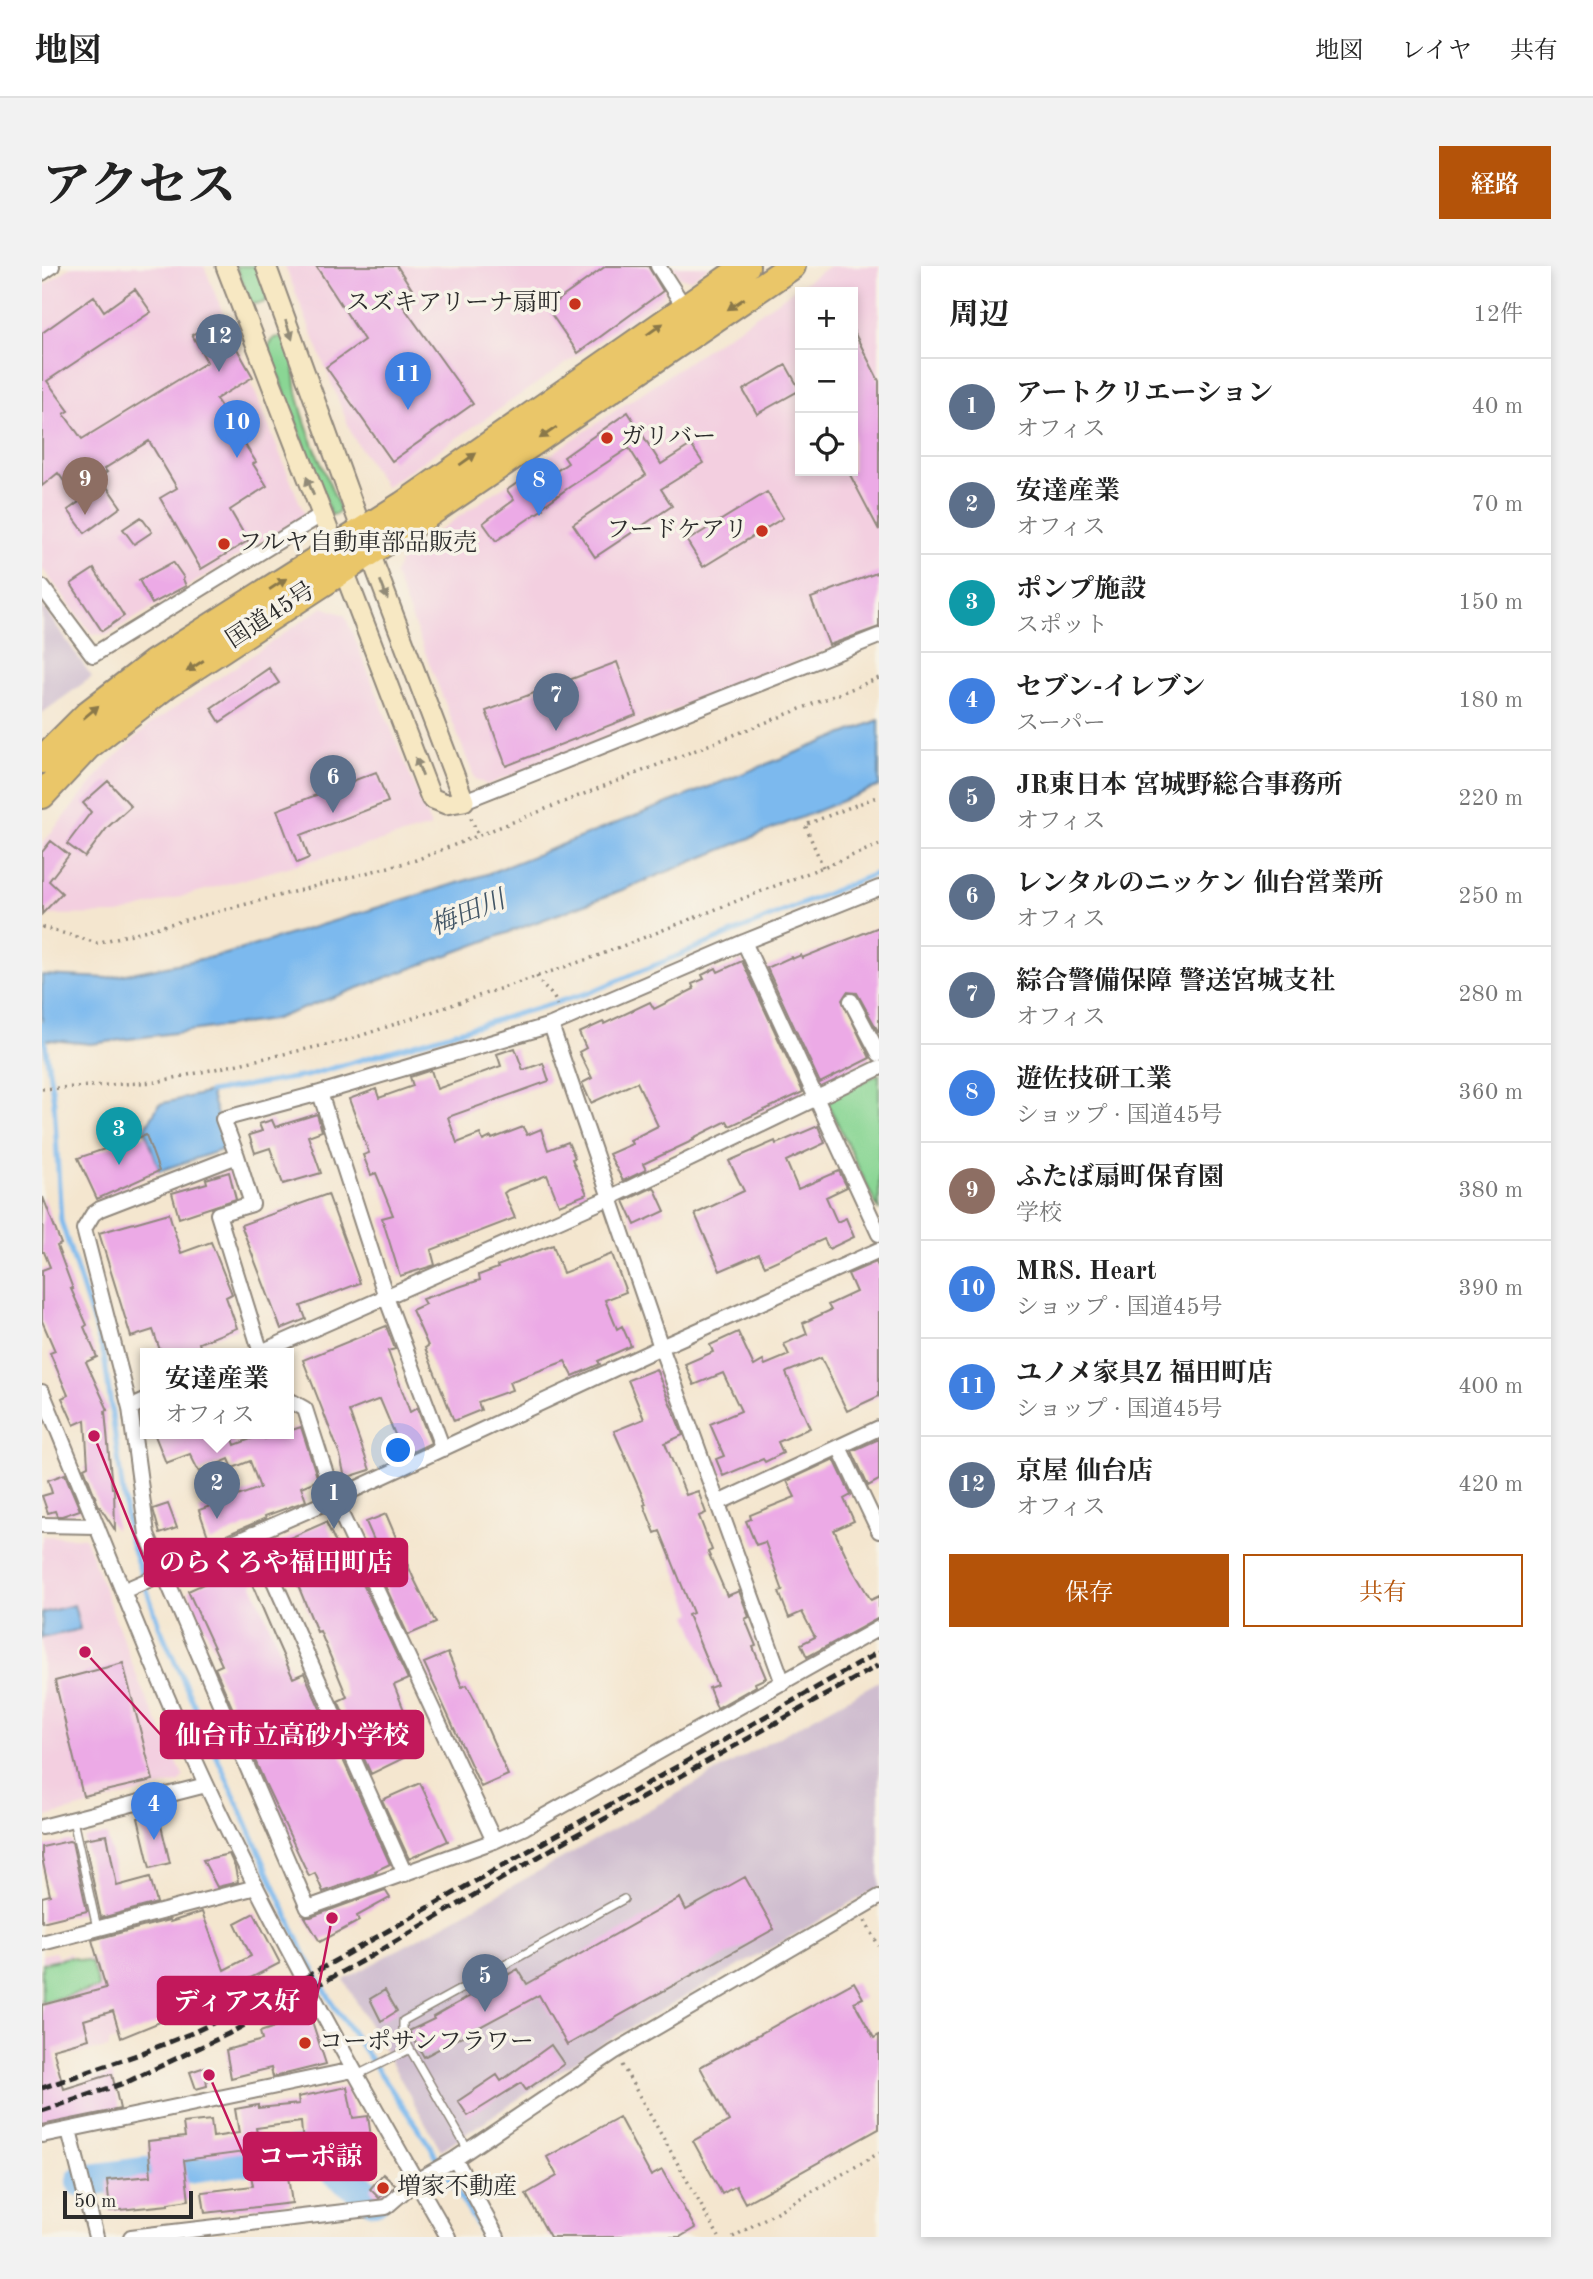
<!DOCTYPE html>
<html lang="ja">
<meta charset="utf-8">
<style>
body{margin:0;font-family:"Old Standard TT","Noto Serif JP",serif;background:#f2f2f2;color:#222}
.controls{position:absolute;right:21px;top:21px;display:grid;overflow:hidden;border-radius:0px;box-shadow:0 4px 10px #0003}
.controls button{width:63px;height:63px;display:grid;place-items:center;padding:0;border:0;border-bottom:2px solid #e0e0e0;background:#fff;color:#222;font:35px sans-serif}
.scale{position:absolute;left:21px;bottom:18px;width:130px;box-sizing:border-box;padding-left:7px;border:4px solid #2b2b2b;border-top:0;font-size:19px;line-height:24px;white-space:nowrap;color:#2b2b2b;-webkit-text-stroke:5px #f7f3e8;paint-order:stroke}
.you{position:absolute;left:357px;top:1185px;width:24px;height:24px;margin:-18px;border:5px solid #fff;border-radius:50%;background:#1a73e8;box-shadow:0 0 0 10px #1a73e833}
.badge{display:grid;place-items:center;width:46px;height:46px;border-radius:50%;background:#b45309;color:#fff;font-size:23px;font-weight:700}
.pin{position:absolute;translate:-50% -58px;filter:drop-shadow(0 2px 4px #0008)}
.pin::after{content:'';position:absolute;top:37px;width:24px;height:21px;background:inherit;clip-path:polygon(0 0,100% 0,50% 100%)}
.popup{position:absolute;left:98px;top:1082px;width:154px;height:91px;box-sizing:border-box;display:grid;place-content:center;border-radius:0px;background:#fff;filter:drop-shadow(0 2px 5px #0005);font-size:23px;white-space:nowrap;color:#767676}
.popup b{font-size:26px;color:#222}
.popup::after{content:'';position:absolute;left:50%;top:100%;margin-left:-14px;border:14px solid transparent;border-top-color:#fff}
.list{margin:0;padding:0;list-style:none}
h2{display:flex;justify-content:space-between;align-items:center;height:91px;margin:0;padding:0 28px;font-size:30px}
h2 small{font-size:23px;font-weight:400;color:#767676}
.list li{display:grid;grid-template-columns:46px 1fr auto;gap:21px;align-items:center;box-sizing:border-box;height:98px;padding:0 28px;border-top:2px solid #e0e0e0}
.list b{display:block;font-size:26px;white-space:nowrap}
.list p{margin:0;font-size:23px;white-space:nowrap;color:#767676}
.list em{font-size:23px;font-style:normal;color:#767676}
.actions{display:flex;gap:14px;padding:21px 28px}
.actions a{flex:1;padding:16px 0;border:2px solid #b45309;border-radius:0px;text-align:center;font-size:24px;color:#b45309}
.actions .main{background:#b45309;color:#fff}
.icon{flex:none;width:38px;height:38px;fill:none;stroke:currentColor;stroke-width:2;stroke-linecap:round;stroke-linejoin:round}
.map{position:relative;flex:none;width:837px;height:1971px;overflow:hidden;border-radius:0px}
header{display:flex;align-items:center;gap:42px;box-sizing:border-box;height:98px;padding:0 35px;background:#fff;border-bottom:2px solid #e0e0e0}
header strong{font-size:33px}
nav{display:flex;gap:38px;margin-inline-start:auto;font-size:24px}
.intro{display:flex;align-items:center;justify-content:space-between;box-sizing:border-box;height:168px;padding:0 42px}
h1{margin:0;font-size:49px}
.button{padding:18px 32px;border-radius:0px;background:#b45309;color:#fff;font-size:24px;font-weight:700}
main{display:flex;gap:42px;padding:0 42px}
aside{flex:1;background:#fff;border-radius:0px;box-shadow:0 4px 10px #0003}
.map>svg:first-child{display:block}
</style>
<header>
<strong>地図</strong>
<nav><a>地図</a><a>レイヤ</a><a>共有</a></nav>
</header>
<div class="intro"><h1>アクセス</h1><a class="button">経路</a></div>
<main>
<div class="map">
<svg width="837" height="1971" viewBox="0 0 837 1971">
<rect width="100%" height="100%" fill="#f7f3e8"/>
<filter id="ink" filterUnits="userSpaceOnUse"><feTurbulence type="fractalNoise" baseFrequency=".0143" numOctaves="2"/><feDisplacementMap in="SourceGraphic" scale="14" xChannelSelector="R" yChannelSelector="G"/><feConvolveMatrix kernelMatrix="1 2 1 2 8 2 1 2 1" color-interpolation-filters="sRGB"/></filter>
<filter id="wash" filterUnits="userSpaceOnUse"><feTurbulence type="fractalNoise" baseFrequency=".00686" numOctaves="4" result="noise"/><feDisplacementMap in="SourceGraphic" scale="28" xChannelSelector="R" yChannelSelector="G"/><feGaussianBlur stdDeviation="1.57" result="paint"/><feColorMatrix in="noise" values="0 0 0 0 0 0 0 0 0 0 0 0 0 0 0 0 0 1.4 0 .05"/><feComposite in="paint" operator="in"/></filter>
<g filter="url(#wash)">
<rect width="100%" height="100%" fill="#f4e6cf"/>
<path fill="#f3cfe0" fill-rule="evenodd" d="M30 0H162L263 250 65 369 50 368 0 302V21Z
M243 0H615L623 12V30L343 221 311 171Z
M630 0H668L648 14 638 11Z
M787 0H837V363L445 519 433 513 352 308 362 288ZM758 26H811V205H758Z
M281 341 303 349 389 561 77 648 0 649V578L63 501 106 460Z
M0 1270 43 1272 99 1421 142 1511 138 1516 0 1552Z
M13 1686 16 1691 28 1687 31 1695 54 1691 77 1775H67V1782L27 1788 26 1786 0 1793V1689Z"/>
<path fill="#cfbdcf" d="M0 339 50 411 0 447Z
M837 1415V1621L561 1777 399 1884 302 1714Z"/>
<path fill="#8ad694" stroke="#5a8060" stroke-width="2" d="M194 0H215L225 28V33L221 37 210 38 208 34Z
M238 71C254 80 252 110 255 126 264 167 283 205 298 244L295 248 289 249 226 82 232 72Z
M837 808V945L784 833Z
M26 1691 49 1696 57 1722 0 1736V1698Z"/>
<path fill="#7bb9ee" stroke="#53728c" stroke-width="2" d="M837 454V520L565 630 230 754 49 778 0 773V709L65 712 184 688 445 608Z
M168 826 185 882 117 905 103 863 117 838Z
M32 1339 38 1363 0 1372V1347Z"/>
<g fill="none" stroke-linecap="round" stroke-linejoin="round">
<path stroke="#7bb9ee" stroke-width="5" d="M0 758 12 836 19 955 62 1089 87 1272 118 1362 263 1689 292 1740 388 1880 442 1971
M168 826 264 810 546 727 837 606"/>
<path stroke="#7bb9ee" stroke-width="32" d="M40 1915 268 1885 332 1933"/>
</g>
<g id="blocks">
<path fill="#ecaae6" d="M274 0H355L375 31 361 40 431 138 350 195 284 101 322 74Z
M564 0H606L621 25 536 87 505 42Z
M93 23 109 46 5 115 27 145 22 148 40 173 165 96 150 69 178 53 211 111 174 133 214 196 211 198 225 220 188 244 206 275 159 303 118 232 135 222 107 175 62 203 65 206 58 211 79 241 43 267 26 244 37 236 16 207 0 220V67L52 30 62 45Z
M811 64 837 115V264L806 205H811Z
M744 99 758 124 715 148 701 124Z
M586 146 619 198 649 179 661 197 619 223 630 240 553 291 531 258 604 209 587 182 526 222 500 241 501 243 454 275 441 257 472 234 465 224 481 213 488 223 526 197 522 191Z
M725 226 741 252 661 301 645 275Z
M99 251 110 266 92 278 81 263Z
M131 296 142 312 141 313 144 320 110 338 97 314Z
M52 303 82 350 60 365 29 318Z
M837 306V361L787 379 769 332Z
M575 396 594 449 464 500 444 445Z
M227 402 237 417 178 456 169 442Z
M334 506 346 536 259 569 267 592 255 597 235 544Z
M66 515 89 540 65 562 43 591 25 578 49 546 41 537Z
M9 575 27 589 7 615 20 627 0 648V586Z
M837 661V767L815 727 805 726 800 734 828 792 778 817 725 702 749 691 750 693 759 689 760 692Z
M700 695 761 826 688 860 685 855 651 872 652 874 601 898 604 904 581 915 567 888 590 878 588 874 616 860 595 816 549 837 540 817 550 812 537 786 544 782 537 767 561 756 562 758 608 736 612 743 652 723 650 718 662 713 660 709 674 702 676 706Z
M473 782 481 804 501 797 507 815 406 851 415 877 438 868 441 875 449 871 450 873 481 861 485 869 499 863 506 884 526 876 533 892 530 893 545 928 517 939 505 909 466 924 462 927 473 952 389 984 393 999 358 1010 340 952 351 949 334 907 329 909 321 889 327 887 307 833 334 823 337 832 371 820 368 811 389 804 395 823 459 800 455 788Z
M275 848 280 865 266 870 279 907 241 918 228 882 213 887 207 869 220 865 217 858 230 854 233 861Z
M776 860 783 877 744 895 756 923 797 905 805 921 784 931 795 956 804 952 812 971 787 983 782 973 723 1000 717 988 678 1005 653 948 702 925 687 895 733 875 734 878Z
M104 869 117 905 55 933 36 892Z
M187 906 194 933 137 952 130 927 165 917 164 913Z
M612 921 623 945 593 959 582 935Z
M286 928 318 1017 259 1040 264 1053 239 1063 199 959Z
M1 931 19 978 15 980 31 1023H29L45 1059 42 1061 55 1091 44 1096 66 1144 63 1145 70 1222H72L73 1264 56 1238 42 1202 46 1200 43 1154 32 1159 20 1132 26 1129 8 1087 13 1085 0 1055V1004L8 1001 2 986H0Z
M127 947 139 987 169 976 190 1028 184 1031 195 1062 157 1077 160 1087H119L111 1064 89 1071 57 967Z
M511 979 521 1007 570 988 584 1026 563 1034 575 1063 580 1060 589 1080 556 1095 558 1098 531 1110 523 1095 467 1116 470 1124 436 1136 439 1144 412 1155 383 1082 386 1080 370 1044 383 1038 380 1033 438 1014 437 1009 456 1002 455 1000Z
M834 996 837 1002V1130L805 1145 779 1092 745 1106 744 1107 768 1162 736 1176 741 1187 723 1196 721 1193 681 1210 674 1193 682 1190 668 1158 699 1145 681 1107 652 1119 643 1098 671 1086 668 1079 696 1066 712 1100 721 1095 723 1099 747 1089 742 1078 765 1068 761 1057 789 1044 786 1039 814 1026 806 1008Z
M344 1060 353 1083 346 1085 368 1146 375 1142 389 1177 362 1190 338 1133 307 1145 328 1204 303 1212 298 1189 261 1094Z
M614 1103 641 1169 623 1177 644 1229 656 1225 664 1247 657 1250 670 1284 666 1286 685 1330 697 1325 707 1351 703 1353 714 1380 711 1381 724 1412 713 1417 714 1420 675 1442 667 1422 675 1419 646 1349 651 1347 618 1265 613 1267 602 1239 604 1238 572 1165 602 1153 586 1114Z
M259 1161 276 1214 259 1221 264 1235 223 1250 224 1252 168 1276 157 1244 218 1222 208 1195 191 1202 187 1193 157 1206 148 1188 124 1197 112 1167H189L193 1179 222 1168 223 1173 239 1167H247V1165Z
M837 1173V1214L826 1220 810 1185Z
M792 1193 809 1229 802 1233 812 1255 792 1264 811 1304 829 1334 837 1330V1352L765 1391 759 1378 773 1371 760 1346 747 1352 737 1326 741 1325 723 1276 714 1279 704 1255 709 1253 708 1249 753 1231 745 1215Z
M23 1208 38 1244 20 1250H15L13 1245 6 1247 0 1230 10 1227 6 1214Z
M126 1238 135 1262 118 1268 111 1243Z
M344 1248 371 1311 394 1357 366 1369 327 1285 335 1281 324 1256Z
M284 1256 300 1290 303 1289 305 1294 309 1293 366 1413 352 1419 378 1484 329 1508 296 1435 305 1431 278 1365 275 1366 249 1302 239 1307 227 1281Z
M211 1292 221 1313 210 1318 235 1376 251 1412 262 1407 348 1598 333 1605 334 1607 281 1626 273 1607 267 1610 222 1515 173 1402 180 1399 146 1325 179 1310 178 1307Z
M406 1387 420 1421 425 1419 432 1432 466 1509 439 1521 382 1397Z
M81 1397 111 1514 41 1530 13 1415Z
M378 1517 406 1575 367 1593 340 1534Z
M116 1547 128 1597 108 1602 96 1552Z
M65 1569 75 1620 108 1611 115 1637 59 1652 42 1573Z
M27 1575 30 1576 45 1645 0 1656V1631L8 1629 0 1592V1581Z
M187 1588 193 1601 196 1616 175 1621 161 1594Z
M703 1611 732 1663 525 1779 497 1729 382 1791 367 1765 392 1753 391 1751 476 1703 485 1718 638 1632 644 1644Z
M343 1624 348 1632 315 1650 317 1655 278 1676 263 1651H269Z
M160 1646 182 1704 209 1690 193 1657 212 1647 238 1697 175 1729 184 1742 171 1750 162 1738 79 1772 71 1745 42 1754 47 1773 11 1783 22 1823 70 1808 78 1843 0 1859V1739L64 1722 50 1674 127 1654 128 1656Z
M812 1716 821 1732 812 1736 832 1772 837 1769V1863L703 1937 694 1920 680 1928 651 1875 687 1855 658 1801Z
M343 1724 355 1745 339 1755 328 1733Z
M268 1749 284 1798 231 1811 229 1802 189 1812 184 1784 220 1774 218 1766Z
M509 1779 522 1798 484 1824 479 1817 426 1850 416 1835 455 1809 459 1815Z
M163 1801 165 1820 154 1823 148 1806Z
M305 1821 311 1852 326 1850 329 1871 282 1879V1877L261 1880 259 1856 214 1862 218 1884 142 1894 147 1934 126 1937V1939L68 1945 65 1914 109 1910 106 1875 143 1871 141 1857 169 1854 171 1871 197 1867 193 1843 216 1839V1842L257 1838 256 1831Z
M577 1851 609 1910 620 1904 653 1962 638 1971H508L484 1928 515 1910 505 1891Z
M245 1904 250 1937 163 1947 160 1926 211 1920 209 1909Z
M341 1908 354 1920 337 1932 328 1923Z"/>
</g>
</g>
<g filter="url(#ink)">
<use href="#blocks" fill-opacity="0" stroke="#90887d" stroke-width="2"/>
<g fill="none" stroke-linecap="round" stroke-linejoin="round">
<defs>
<path id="lane" d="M31 1554 55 1662
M315 1809 368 1783
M426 1884 361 1771V1755L582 1633"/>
<path id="street" d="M616 0 643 42
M0 7 10 0
M0 321 51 389 279 249
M422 535 837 370
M837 622 702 676 509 759 278 827 181 853 195 890 58 943 51 948 42 963 88 1142 105 1268 266 1642 452 1575 483 1561 837 1362
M702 676 837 968
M809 735 837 788
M509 759 619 1081 741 1417
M278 827 344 1031 401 1183
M195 890 210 938 176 948 219 1087
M217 1087 567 932 837 802
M0 1126C55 1257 104 1390 164 1518 236 1673 321 1822 406 1971
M247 1134 263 1143 292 1233 619 1081 837 984
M88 1142 103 1135
M797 1181 837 1265
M676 1237 837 1162
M0 1259 55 1260
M211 1268 363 1608
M81 1325 292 1233 452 1575
M0 1561 164 1519
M0 1677 214 1621
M27 1864 54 1971
M0 1869 311 1804
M413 1893 455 1971
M89 1971 344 1941 374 1915 413 1893 572 1786 837 1631"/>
<path id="secondary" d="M184 0C252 178 322 354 389 532L404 538 422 535 335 306 224 0"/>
<path id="highway" d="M0 494 47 447 112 397 361 239 704 0
M0 529 45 481 126 418 373 257 750 0"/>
</defs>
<use href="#lane" stroke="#90887d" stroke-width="10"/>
<use href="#street" stroke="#90887d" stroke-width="18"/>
<use href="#secondary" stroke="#90887d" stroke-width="23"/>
<use href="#highway" stroke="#90887d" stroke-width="30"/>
<path stroke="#90887d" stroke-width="3.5" stroke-dasharray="2 5" stroke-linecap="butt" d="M429 552 436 569
M781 601 763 559 837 530
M0 661 55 677 374 594 837 412
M495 710C501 725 510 723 515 739
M0 823 114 816 306 774 555 690 837 579
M823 1655 837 1680
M580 1799 677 1971
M691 1971 837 1887"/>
<use href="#lane" stroke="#fff" stroke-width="7"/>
<use href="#street" stroke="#fff" stroke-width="14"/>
<use href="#secondary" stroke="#f7e8c3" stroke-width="19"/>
<use href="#highway" stroke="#eac669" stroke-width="26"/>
<path stroke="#2b2b2b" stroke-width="5" stroke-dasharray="10 5" stroke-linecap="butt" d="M0 1822 95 1789 150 1767 252 1718 837 1386
M0 1845 85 1816 186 1768 329 1690 525 1574 837 1399"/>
</g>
<defs><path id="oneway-solid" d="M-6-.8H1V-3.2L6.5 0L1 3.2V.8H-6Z" transform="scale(1.75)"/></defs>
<g fill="#8a784a">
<use href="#oneway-solid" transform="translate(694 38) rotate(146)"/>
<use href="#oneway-solid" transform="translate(613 63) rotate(-35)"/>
<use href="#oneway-solid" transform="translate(506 167) rotate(146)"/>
<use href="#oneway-solid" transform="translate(426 193) rotate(-35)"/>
<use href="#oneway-solid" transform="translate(236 318) rotate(-33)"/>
<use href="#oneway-solid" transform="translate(153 400) rotate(147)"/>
<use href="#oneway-solid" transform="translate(49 446) rotate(-40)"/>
</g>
<g fill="#918a77">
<use href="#oneway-solid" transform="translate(247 64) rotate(70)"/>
<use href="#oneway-solid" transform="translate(268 220) rotate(-111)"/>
<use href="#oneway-solid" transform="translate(342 324) rotate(69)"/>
<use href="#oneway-solid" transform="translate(377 501) rotate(-111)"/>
</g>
</g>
<g fill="#c8321e" stroke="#f7f3e8" stroke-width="2.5">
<circle cx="533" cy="38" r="7"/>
<circle cx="565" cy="172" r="7"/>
<circle cx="720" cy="265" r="7"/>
<circle cx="182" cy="278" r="7"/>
<circle cx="263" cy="1777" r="7"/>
<circle cx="341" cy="1922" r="7"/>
</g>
<g text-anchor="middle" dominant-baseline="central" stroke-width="7" stroke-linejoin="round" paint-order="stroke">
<g font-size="24" fill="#2b2b2b" stroke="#f7f3e8" text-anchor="start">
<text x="519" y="38" text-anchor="end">スズキアリーナ扇町</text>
<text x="579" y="172">ガリバー</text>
<text x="706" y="265" text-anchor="end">フードケアリ</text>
<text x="196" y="278">フルヤ自動車部品販売</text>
<text x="277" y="1777">コーポサンフラワー</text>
<text x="355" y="1922">増家不動産</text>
</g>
<g font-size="24" fill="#2b2b2b" stroke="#f7f3e8">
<text transform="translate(229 350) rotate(-33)">国道45号</text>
</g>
<g font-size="26" font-style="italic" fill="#435666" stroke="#f7f3e8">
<text transform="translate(426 648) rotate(-22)">梅田川</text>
</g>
</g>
<path fill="none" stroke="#c2185b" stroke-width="2.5" d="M52 1170L103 1296M43 1386L119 1469M290 1652L274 1735M167 1809L202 1890"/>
<g fill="#c2185b" stroke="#f7f3e8" stroke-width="2.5">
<circle cx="52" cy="1170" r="7"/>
<circle cx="43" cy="1386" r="7"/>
<circle cx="290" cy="1652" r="7"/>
<circle cx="167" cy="1809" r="7"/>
</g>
<g fill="#c2185b" stroke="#c2185b" stroke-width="2.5">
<rect x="103" y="1273" width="262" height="47" rx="7"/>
<rect x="119" y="1445" width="262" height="47" rx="7"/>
<rect x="116" y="1711" width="158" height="47" rx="7"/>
<rect x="202" y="1867" width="132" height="47" rx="7"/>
</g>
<g font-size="26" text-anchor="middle" font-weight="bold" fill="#fff">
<text x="234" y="1305">のらくろや福田町店</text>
<text x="250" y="1478">仙台市立高砂小学校</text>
<text x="195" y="1744">ディアス好</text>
<text x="268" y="1899">コーポ諒</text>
</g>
</svg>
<div class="controls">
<button>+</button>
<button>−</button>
<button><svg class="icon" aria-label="locate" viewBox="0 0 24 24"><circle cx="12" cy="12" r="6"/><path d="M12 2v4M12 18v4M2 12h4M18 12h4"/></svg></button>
</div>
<div class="scale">50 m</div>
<div class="you"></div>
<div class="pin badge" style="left:292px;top:1263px;background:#5c6f8a">1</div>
<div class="pin badge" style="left:175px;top:1253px;background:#5c6f8a">2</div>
<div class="popup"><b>安達産業</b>オフィス</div>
<div class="pin badge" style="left:77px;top:899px;background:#0f9aa8">3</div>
<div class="pin badge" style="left:112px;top:1574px;background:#3f7fe0">4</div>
<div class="pin badge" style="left:443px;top:1746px;background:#5c6f8a">5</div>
<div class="pin badge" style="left:291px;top:547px;background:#5c6f8a">6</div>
<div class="pin badge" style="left:514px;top:465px;background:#5c6f8a">7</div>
<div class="pin badge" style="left:497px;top:250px;background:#3f7fe0">8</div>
<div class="pin badge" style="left:43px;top:249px;background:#8d6e63">9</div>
<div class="pin badge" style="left:195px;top:192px;background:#3f7fe0">10</div>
<div class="pin badge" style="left:366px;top:144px;background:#3f7fe0">11</div>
<div class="pin badge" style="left:177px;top:106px;background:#5c6f8a">12</div>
</div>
<aside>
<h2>周辺<small>12件</small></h2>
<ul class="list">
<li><span class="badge" style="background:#5c6f8a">1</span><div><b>アートクリエーション</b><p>オフィス</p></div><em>40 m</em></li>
<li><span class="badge" style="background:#5c6f8a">2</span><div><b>安達産業</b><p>オフィス</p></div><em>70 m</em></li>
<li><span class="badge" style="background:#0f9aa8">3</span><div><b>ポンプ施設</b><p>スポット</p></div><em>150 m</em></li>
<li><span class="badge" style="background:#3f7fe0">4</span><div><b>セブン-イレブン</b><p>スーパー</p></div><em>180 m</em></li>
<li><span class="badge" style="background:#5c6f8a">5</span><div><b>JR東日本 宮城野総合事務所</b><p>オフィス</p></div><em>220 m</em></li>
<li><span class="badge" style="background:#5c6f8a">6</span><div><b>レンタルのニッケン 仙台営業所</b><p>オフィス</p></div><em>250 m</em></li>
<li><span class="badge" style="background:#5c6f8a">7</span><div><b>綜合警備保障 警送宮城支社</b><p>オフィス</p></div><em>280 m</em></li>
<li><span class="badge" style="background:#3f7fe0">8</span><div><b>遊佐技研工業</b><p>ショップ · 国道45号</p></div><em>360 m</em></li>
<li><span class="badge" style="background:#8d6e63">9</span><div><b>ふたば扇町保育園</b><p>学校</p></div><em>380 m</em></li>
<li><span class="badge" style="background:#3f7fe0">10</span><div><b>MRS. Heart</b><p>ショップ · 国道45号</p></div><em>390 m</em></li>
<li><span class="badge" style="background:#3f7fe0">11</span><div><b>ユノメ家具Z 福田町店</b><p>ショップ · 国道45号</p></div><em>400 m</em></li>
<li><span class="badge" style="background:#5c6f8a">12</span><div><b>京屋 仙台店</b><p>オフィス</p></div><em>420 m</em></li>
</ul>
<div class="actions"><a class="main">保存</a><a>共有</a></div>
</aside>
</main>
